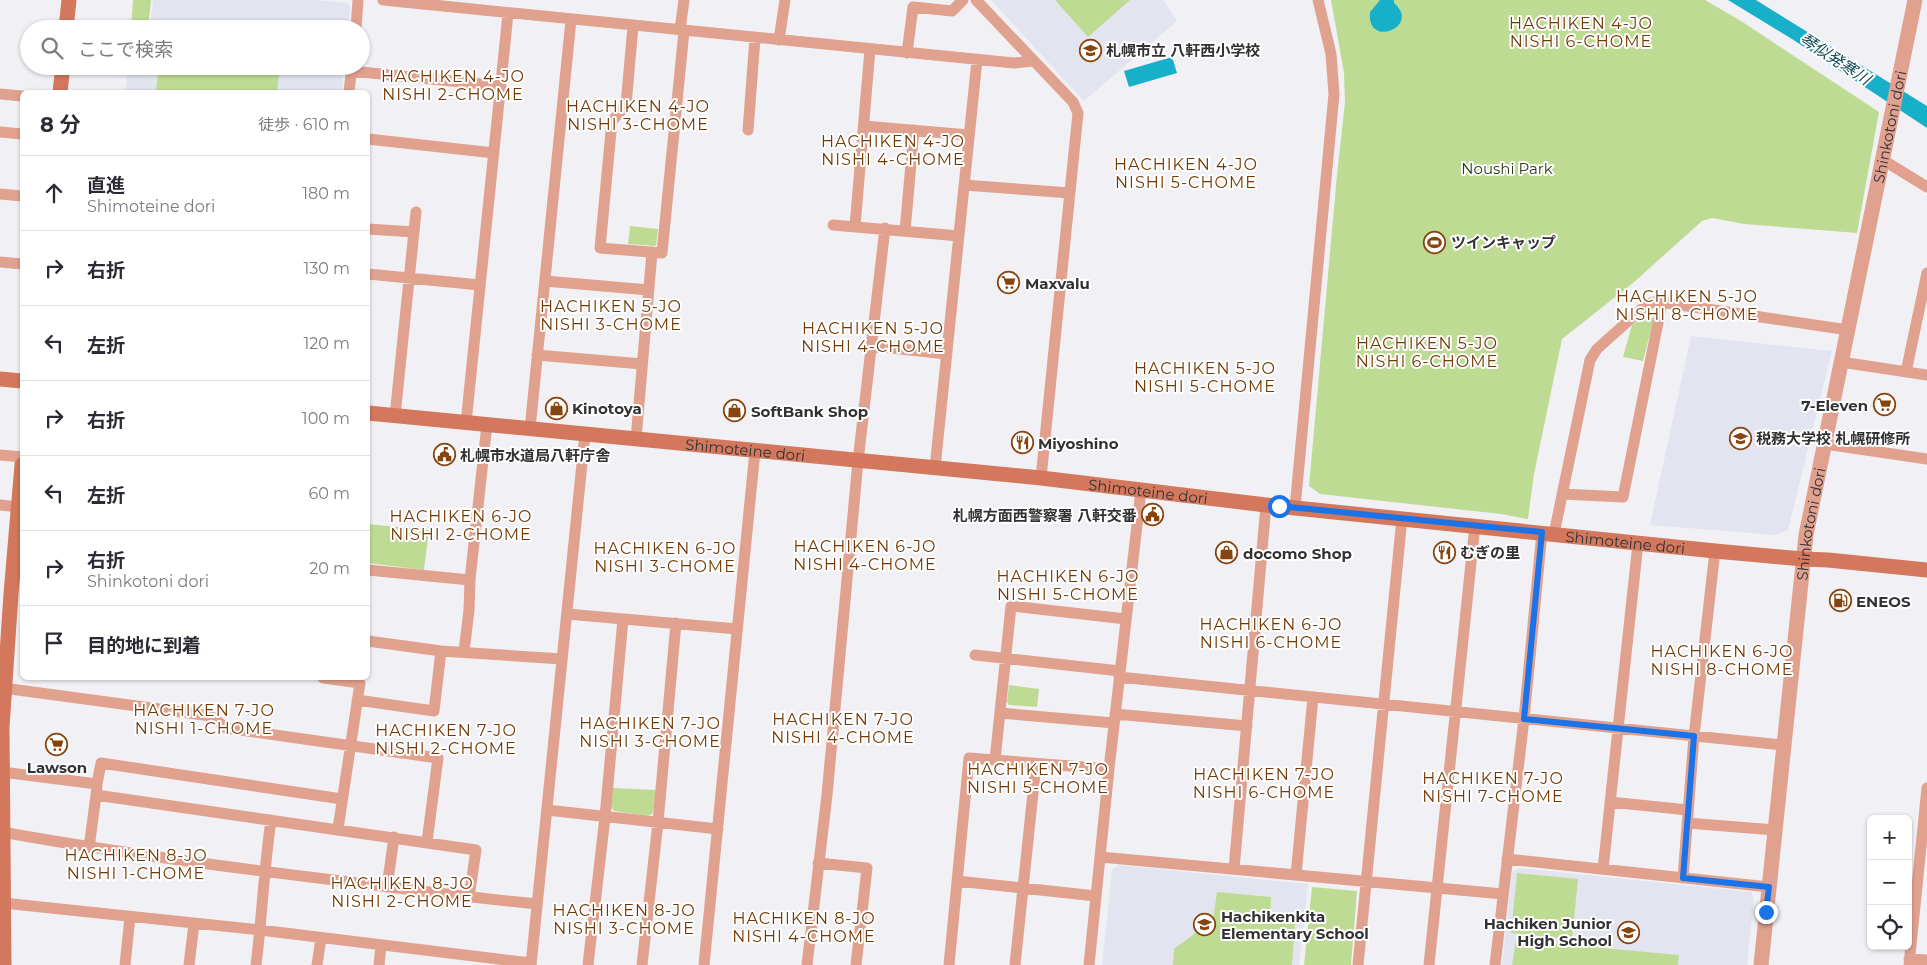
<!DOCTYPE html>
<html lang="ja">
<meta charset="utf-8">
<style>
body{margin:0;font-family:Montserrat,"Noto Sans JP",sans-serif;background:#f7f7f7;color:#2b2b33}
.controls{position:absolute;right:15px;bottom:15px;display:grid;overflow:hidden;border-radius:8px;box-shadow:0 1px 4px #0004}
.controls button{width:45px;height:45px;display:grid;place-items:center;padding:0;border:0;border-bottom:1px solid #e1e1e2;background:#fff;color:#2b2b33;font:25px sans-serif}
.stop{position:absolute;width:15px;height:15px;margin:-11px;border:4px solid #1a73e8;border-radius:50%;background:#fff}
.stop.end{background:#1a73e8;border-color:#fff;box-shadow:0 1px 5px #0008}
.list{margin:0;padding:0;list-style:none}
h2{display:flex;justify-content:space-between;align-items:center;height:65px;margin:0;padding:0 20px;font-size:21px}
h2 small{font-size:16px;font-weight:400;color:#7c7c81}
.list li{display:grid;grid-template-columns:32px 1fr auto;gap:15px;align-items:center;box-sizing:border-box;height:75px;padding:0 20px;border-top:1px solid #e1e1e2}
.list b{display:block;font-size:19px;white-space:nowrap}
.list p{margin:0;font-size:16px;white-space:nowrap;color:#7c7c81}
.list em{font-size:16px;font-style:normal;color:#7c7c81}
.icon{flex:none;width:28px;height:28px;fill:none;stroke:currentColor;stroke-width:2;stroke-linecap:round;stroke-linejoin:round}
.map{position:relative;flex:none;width:1927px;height:965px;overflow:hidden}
.search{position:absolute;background:#fff;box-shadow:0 1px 4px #0004;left:20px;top:20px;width:350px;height:55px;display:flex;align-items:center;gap:12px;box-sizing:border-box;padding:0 18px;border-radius:28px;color:#7c7c81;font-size:19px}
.panel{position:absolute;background:#fff;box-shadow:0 1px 4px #0004;left:20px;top:90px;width:350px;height:590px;border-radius:8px}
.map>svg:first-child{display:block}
</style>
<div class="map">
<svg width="1927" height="965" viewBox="0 0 1927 965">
<rect width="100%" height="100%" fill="#f1f1f5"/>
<path fill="#e2e5f0" d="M153 0H317L347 3 350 7 348 29H150Z
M991 0H1163L1177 21 1084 101Z
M128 66H344L342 92H125Z
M1691 336 1832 351 1788 530 1775 535 1650 525Z
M1119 865 1308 884 1299 965H1102L1112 870Z
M1519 868 1751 892 1754 899 1747 965H1502L1512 872Z"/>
<path fill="#bedb93" d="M133 0H151L148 29H131Z
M1055 0H1130L1088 37Z
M1331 0H1705L1741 21 1879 112 1857 233 1744 224 1712 218 1702 221 1633 283 1562 339 1534 474 1528 519 1501 514 1320 494 1309 486 1337 175 1345 102 1344 73Z
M159 66H280L277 92H156Z
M630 226 658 229 656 246 628 244Z
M1644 317 1654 318 1643 361 1623 357 1632 325Z
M368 524 429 530 424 570 368 563Z
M1009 685 1039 689 1037 707 1009 705 1007 702Z
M613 788 656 790 653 813 648 816 614 811 610 806Z
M1517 873 1578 879 1572 939 1511 933Z
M1312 887 1357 891 1351 965H1304Z
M1217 892 1271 897 1270 920 1295 923 1292 965H1173L1174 949 1213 920Z
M1516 940 1679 955 1678 965H1512Z"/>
<path fill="#18b0c9" d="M1380 0H1394V3C1422 27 1366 49 1370 12Z
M1728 0H1756L1927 106V128L1792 39Z
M1172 57 1177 73 1129 87 1124 71Z"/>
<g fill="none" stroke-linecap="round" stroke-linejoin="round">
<path stroke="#e1a18f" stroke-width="11" d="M383 0 1014 63 1034 61
M976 0 1073 102 1078 113 1041 478
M633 26 626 105 612 121 600 248 662 253 684 31
M356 29 358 0
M680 30 684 0
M779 40 785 0
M907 53 913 7 952 11 963 0
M351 71 501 86
M349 92 352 66
M0 94 22 96
M864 126 969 135
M748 130 755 38
M0 132 22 134
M368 139 494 153
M1883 160 1927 187
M964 185 1070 193
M0 194 22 196
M833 225 959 236
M855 226 870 49
M368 229 414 232
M905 231 914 130
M0 262 22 264
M368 274 480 285
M545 281 649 290
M872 346 947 354
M537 355 642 364
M1841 362 1927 375
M1906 372 1927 273
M395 416 416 212
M466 423 508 14
M530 429 571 20
M636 439 652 252
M1825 444 1927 459
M0 455 22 457
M935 468 977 60
M1562 494 1623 497 1662 303
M0 505 18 507
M1295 508 1334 94 1331 54 1318 0
M1554 534 1590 360 1597 349 1646 305 1654 302 1667 303 1848 330
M368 570 470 580
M567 614 737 629
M368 641 441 651 562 659
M464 652 469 610 470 580 487 424
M975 655 1120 671
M1119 677 1783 745
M323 678 360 683 338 829
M3 688 211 716 226 728 438 758 427 842
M357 700 434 711 441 651
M1000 713 1114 723
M1115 714 1247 726
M995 760 1011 606 1126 619
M2 772 97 784 101 763 342 799
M97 784 96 795 476 850 469 897
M1610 802 1688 810
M547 810 718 829
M1687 823 1775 830
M2 832C117 853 233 868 350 882 412 890 475 898 537 904
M89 848 96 795
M1100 857 1503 894
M1507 859 1769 887
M818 863 867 868 856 965
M1234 869 1266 505
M1603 869 1638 543
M1296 875 1313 697
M1683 878 1694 736 1715 551
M957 881 1096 896
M387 887 394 837
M3 903 260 930 531 963
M1909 959 1927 960
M125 965 130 917
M189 965 194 924
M256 965C262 917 264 868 271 820
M317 965 321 938
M379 965 381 945
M531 965 585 434
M588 965 605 817 623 619
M642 965 658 822 676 623
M704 965 755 451
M807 965 827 795 858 461 885 228
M949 965 969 758 1109 769
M1015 965 1036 764
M1089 965 1109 769 1141 490
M1358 965 1402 518
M1429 965 1475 525
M1495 965 1524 719 1542 532
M1909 965 1927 788"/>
<path stroke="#e1a18f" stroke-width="15" id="s1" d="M1761 965 1806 535 1915 0"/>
<g stroke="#d3785d" stroke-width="15">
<path d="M66 29 69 0"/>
<path d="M60 92 63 66"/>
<path d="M0 379 22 381"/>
<path id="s2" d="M368 413 1041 478 1266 505 1715 551 1803 559 1828 560 1927 570"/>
<path d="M4 965 2 727 11 594 22 465"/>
</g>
</g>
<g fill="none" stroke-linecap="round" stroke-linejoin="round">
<path stroke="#1a73e8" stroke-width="6" d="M1279 506 1542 532 1524 719 1694 736 1683 878 1769 887 1766 912"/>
</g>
<defs>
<symbol id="school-ring" viewBox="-11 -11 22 22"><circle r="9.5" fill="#fff" stroke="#86450e" stroke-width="1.5"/><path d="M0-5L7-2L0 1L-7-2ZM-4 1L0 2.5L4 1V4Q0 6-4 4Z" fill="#86450e"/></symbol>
<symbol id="stadium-ring" viewBox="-11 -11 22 22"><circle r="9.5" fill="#fff" stroke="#86450e" stroke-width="1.5"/><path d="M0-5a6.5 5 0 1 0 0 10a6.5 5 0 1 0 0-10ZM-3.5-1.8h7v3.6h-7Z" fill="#86450e"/></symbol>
<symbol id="supermarket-ring" viewBox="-11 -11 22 22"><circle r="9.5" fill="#fff" stroke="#86450e" stroke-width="1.5"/><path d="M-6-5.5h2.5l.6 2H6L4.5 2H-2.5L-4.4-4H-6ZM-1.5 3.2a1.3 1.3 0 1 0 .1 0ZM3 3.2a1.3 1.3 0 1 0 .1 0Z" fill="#86450e"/></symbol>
<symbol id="shop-ring" viewBox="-11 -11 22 22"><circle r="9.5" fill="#fff" stroke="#86450e" stroke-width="1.5"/><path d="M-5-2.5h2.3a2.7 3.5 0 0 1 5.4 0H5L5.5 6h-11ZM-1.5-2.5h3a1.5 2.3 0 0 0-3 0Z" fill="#86450e"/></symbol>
<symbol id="restaurant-ring" viewBox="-11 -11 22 22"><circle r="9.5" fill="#fff" stroke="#86450e" stroke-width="1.5"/><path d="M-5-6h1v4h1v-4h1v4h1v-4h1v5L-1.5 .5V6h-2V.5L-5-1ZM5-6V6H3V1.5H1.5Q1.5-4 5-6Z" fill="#86450e"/></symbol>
<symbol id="civic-ring" viewBox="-11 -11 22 22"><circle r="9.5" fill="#fff" stroke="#86450e" stroke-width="1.5"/><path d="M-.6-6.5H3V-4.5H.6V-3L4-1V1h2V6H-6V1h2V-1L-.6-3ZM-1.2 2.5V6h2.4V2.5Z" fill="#86450e"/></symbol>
<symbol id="fuel-ring" viewBox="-11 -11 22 22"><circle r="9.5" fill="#fff" stroke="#86450e" stroke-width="1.5"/><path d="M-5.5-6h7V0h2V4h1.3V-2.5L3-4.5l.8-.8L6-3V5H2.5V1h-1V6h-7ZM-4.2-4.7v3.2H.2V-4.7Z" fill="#86450e"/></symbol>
</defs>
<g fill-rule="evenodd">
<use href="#school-ring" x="1078" y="38" width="25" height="25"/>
<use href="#stadium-ring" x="1422" y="230" width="25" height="25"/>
<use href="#supermarket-ring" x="996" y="270" width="25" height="25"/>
<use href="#supermarket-ring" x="1872" y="392" width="25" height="25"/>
<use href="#shop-ring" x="544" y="396" width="25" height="25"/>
<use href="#shop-ring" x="722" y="398" width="25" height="25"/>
<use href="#school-ring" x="1728" y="426" width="25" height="25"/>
<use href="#restaurant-ring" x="1010" y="430" width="25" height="25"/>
<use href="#civic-ring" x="432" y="442" width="25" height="25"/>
<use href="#civic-ring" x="1140" y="502" width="25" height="25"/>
<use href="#restaurant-ring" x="1432" y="540" width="25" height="25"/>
<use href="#shop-ring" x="1214" y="540" width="25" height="25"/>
<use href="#fuel-ring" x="1828" y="588" width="25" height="25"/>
<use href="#supermarket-ring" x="44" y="732" width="25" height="25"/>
<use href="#school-ring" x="1192" y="912" width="25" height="25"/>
<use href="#school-ring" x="1616" y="920" width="25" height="25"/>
</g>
<g text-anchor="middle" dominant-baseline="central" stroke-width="4" stroke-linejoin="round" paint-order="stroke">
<g font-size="15" font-weight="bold" fill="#323234" stroke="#fff" text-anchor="start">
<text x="1106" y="50">札幌市立 八軒西小学校</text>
<text x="1451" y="242">ツインキャップ</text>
<text x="1025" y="283">Maxvalu</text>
<text x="1868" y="405" text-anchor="end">7-Eleven</text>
<text x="572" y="408">Kinotoya</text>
<text x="751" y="411">SoftBank Shop</text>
<text x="1756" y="438">税務大学校 札幌研修所</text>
<text x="1038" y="443">Miyoshino</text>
<text x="460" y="455">札幌市水道局八軒庁舎</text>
<text x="1137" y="515" text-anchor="end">札幌方面西警察署 八軒交番</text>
<text x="1460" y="552">むぎの里</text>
<text x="1243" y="553">docomo Shop</text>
<text x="1856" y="601">ENEOS</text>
<text x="57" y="767" text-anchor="middle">Lawson</text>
<text x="1221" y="916">Hachikenkita<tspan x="1221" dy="17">Elementary School</tspan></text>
<text x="1612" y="923" text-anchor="end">Hachiken Junior<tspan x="1612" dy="17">High School</tspan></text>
</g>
<g font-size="15" fill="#323234" stroke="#fff">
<text stroke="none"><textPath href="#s1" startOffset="849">Shinkotoni dori</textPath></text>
<text stroke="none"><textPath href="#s2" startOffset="379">Shimoteine dori</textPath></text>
<text stroke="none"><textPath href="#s2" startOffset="784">Shimoteine dori</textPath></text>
<text stroke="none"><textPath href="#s1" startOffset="444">Shinkotoni dori</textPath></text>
<text stroke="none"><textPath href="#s2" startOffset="1264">Shimoteine dori</textPath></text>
</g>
<g font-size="15" fill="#2d3a16" stroke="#fff">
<text x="1507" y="168">Noushi Park</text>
</g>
<g font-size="16" letter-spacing="1" fill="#733904" stroke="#fff">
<text x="1581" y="23">HACHIKEN 4-JO<tspan x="1581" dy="18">NISHI 6-CHOME</tspan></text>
<text x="453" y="76">HACHIKEN 4-JO<tspan x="453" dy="18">NISHI 2-CHOME</tspan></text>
<text x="638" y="106">HACHIKEN 4-JO<tspan x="638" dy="18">NISHI 3-CHOME</tspan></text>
<text x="893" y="141">HACHIKEN 4-JO<tspan x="893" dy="18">NISHI 4-CHOME</tspan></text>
<text x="1186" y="164">HACHIKEN 4-JO<tspan x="1186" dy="18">NISHI 5-CHOME</tspan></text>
<text x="1687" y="296">HACHIKEN 5-JO<tspan x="1687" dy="18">NISHI 8-CHOME</tspan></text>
<text x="611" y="306">HACHIKEN 5-JO<tspan x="611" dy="18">NISHI 3-CHOME</tspan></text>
<text x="873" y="328">HACHIKEN 5-JO<tspan x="873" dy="18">NISHI 4-CHOME</tspan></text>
<text x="1427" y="343">HACHIKEN 5-JO<tspan x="1427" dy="18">NISHI 6-CHOME</tspan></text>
<text x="1205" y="368">HACHIKEN 5-JO<tspan x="1205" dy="18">NISHI 5-CHOME</tspan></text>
<text x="461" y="516">HACHIKEN 6-JO<tspan x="461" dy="18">NISHI 2-CHOME</tspan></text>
<text x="865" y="546">HACHIKEN 6-JO<tspan x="865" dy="18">NISHI 4-CHOME</tspan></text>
<text x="665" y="548">HACHIKEN 6-JO<tspan x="665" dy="18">NISHI 3-CHOME</tspan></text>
<text x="1068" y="576">HACHIKEN 6-JO<tspan x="1068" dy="18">NISHI 5-CHOME</tspan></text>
<text x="1271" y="624">HACHIKEN 6-JO<tspan x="1271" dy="18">NISHI 6-CHOME</tspan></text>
<text x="1722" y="651">HACHIKEN 6-JO<tspan x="1722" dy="18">NISHI 8-CHOME</tspan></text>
<text x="204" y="710">HACHIKEN 7-JO<tspan x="204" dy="18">NISHI 1-CHOME</tspan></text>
<text x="843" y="719">HACHIKEN 7-JO<tspan x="843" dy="18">NISHI 4-CHOME</tspan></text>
<text x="650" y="723">HACHIKEN 7-JO<tspan x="650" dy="18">NISHI 3-CHOME</tspan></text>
<text x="446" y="730">HACHIKEN 7-JO<tspan x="446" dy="18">NISHI 2-CHOME</tspan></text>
<text x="1038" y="769">HACHIKEN 7-JO<tspan x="1038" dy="18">NISHI 5-CHOME</tspan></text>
<text x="1264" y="774">HACHIKEN 7-JO<tspan x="1264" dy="18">NISHI 6-CHOME</tspan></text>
<text x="1493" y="778">HACHIKEN 7-JO<tspan x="1493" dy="18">NISHI 7-CHOME</tspan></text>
<text x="136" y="855">HACHIKEN 8-JO<tspan x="136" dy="18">NISHI 1-CHOME</tspan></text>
<text x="402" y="883">HACHIKEN 8-JO<tspan x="402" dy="18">NISHI 2-CHOME</tspan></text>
<text x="624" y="910">HACHIKEN 8-JO<tspan x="624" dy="18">NISHI 3-CHOME</tspan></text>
<text x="804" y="918">HACHIKEN 8-JO<tspan x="804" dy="18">NISHI 4-CHOME</tspan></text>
</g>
<g font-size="16" font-style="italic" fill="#154d58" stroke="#fff">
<text transform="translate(1835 59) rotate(33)">琴似発寒川</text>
</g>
</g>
</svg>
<div class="controls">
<button>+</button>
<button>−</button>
<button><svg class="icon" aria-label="locate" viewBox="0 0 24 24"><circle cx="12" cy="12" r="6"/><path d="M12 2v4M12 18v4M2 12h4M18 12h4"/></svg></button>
</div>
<div class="stop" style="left:1279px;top:506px"></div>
<div class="stop end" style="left:1766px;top:912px"></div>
<div class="search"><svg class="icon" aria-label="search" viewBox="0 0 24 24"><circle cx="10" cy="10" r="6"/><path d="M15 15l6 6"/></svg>ここで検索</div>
<section class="panel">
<h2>8 分<small>徒歩 · 610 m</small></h2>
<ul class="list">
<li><svg class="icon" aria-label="ahead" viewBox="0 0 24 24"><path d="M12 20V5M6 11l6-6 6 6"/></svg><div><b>直進</b><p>Shimoteine dori</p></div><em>180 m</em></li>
<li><svg class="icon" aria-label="right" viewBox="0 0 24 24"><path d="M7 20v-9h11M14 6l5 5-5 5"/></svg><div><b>右折</b></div><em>130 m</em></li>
<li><svg class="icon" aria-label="left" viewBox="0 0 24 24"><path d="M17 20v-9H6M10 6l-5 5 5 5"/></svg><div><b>左折</b></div><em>120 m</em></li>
<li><svg class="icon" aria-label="right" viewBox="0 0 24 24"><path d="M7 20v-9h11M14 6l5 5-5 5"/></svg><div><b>右折</b></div><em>100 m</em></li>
<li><svg class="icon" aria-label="left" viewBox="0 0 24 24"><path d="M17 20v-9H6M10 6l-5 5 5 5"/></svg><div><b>左折</b></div><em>60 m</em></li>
<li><svg class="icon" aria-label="right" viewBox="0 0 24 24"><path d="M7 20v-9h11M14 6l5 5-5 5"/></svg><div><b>右折</b><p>Shinkotoni dori</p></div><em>20 m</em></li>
<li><svg class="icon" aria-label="arrive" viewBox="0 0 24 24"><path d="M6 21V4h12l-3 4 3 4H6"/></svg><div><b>目的地に到着</b></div></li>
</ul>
</section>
</div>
